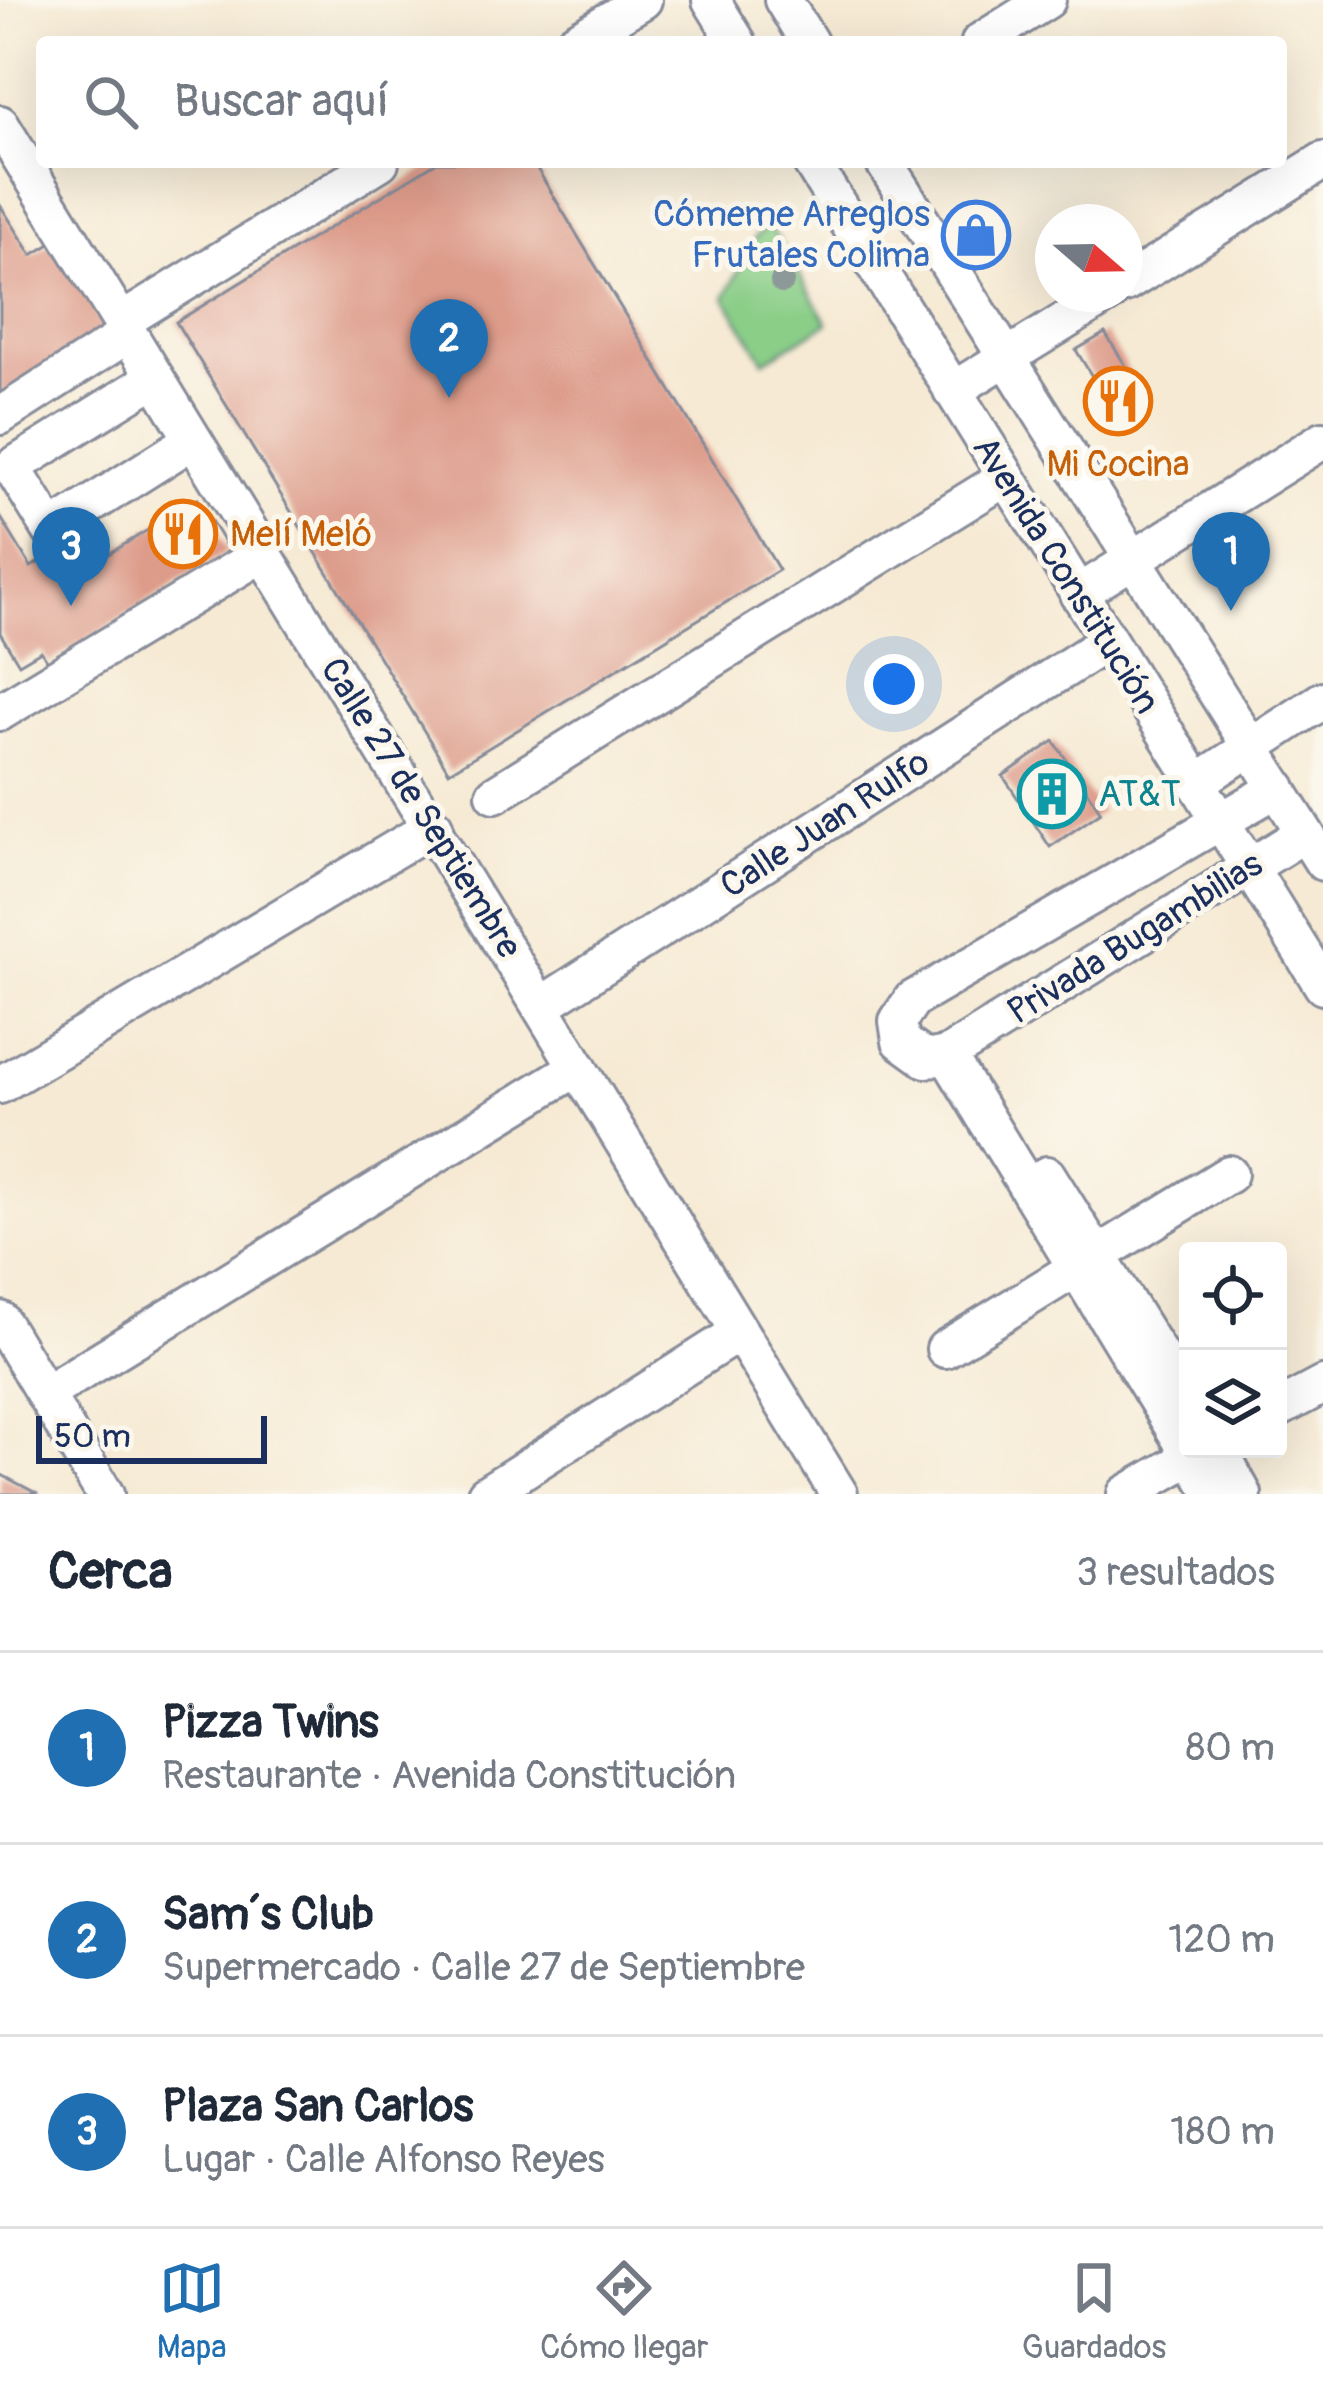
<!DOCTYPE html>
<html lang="es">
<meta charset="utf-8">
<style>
body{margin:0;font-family:Pangolin,sans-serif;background:#f6f6f7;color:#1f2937}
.controls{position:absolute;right:36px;bottom:36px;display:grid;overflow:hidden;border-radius:12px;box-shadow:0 12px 48px #0002}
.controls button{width:108px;height:108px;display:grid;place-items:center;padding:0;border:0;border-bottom:3px solid #e0e1e3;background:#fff;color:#1f2937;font:60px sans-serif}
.compass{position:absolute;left:1035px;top:204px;width:108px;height:108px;border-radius:50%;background:#fff;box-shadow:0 12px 48px #0002;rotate:110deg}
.scale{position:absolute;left:36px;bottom:30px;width:231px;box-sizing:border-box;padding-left:12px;border:6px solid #1b2f5e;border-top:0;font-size:33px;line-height:42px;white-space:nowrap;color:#1b2f5e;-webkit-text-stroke:9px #fbf7ec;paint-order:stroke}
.you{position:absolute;left:894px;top:684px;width:42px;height:42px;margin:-30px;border:9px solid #fff;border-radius:50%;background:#1a73e8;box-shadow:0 0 0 18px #1a73e833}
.badge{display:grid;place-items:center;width:78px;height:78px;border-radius:50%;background:#1f6fb2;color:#fff;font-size:39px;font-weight:700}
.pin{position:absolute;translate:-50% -99px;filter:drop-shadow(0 3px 6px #0008)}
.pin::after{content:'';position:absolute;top:63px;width:42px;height:36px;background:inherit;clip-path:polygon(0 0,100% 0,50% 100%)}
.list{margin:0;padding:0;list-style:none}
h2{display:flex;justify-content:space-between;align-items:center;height:156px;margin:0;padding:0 48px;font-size:51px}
h2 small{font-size:39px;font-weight:400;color:#747a83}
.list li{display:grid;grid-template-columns:78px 1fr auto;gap:36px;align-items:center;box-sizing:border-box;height:192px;padding:0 48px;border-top:3px solid #e0e1e3}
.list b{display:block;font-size:45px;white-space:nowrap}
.list p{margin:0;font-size:39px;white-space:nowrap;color:#747a83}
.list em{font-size:39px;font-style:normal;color:#747a83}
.icon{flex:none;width:66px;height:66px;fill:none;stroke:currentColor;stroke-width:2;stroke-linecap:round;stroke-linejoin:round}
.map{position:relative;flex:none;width:1323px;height:1494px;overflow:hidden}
.search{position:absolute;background:#fff;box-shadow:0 12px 48px #0002;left:36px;right:36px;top:36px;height:132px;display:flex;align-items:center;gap:30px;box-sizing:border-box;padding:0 42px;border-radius:12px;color:#747a83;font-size:45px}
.sheet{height:732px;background:#fff}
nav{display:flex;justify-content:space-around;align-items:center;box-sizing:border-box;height:168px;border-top:3px solid #e0e1e3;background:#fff;font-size:33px;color:#747a83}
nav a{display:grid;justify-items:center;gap:6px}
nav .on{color:#1f6fb2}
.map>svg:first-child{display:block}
</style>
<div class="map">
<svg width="1323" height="1494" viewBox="0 0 1323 1494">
<rect width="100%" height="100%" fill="#fbf7ec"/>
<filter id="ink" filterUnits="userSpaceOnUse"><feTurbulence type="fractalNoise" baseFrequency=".00833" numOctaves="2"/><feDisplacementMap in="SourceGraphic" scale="24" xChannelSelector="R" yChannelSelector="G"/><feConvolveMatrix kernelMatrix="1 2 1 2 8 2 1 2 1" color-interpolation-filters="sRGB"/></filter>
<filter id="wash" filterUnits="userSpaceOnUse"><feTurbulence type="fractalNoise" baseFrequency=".004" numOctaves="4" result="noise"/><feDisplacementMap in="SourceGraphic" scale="48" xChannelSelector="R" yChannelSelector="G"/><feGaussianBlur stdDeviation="2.7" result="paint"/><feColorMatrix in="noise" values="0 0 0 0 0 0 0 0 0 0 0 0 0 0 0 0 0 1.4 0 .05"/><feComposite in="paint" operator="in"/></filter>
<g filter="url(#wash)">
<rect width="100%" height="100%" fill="#f6ead4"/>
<path fill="#8ace88" stroke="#527e73" stroke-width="3" d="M770 226 828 323 764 361 725 298 756 236Z"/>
<g id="blocks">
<path fill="#dd9b8a" d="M437 162H533L779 570 449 772 176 322Z
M0 205 32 255 52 243 106 328 0 397Z
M1105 333 1148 401 1118 419 1076 350Z
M198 499 229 551 49 663 41 651 19 664 0 633V516L31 567 54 553 70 578Z
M1054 741 1101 812 1050 847 1003 776Z
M0 1474 38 1494H0Z"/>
</g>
</g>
<g filter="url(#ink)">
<use href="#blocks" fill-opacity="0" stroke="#888c99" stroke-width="3"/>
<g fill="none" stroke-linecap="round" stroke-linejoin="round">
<defs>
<path id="minor" d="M711 0 737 42
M783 0 809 42
M574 42 643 0
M980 42 1047 0
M0 124 839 1494
M811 162 1323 986
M884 162 1323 862
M1125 284 1323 161
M121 322 380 162
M155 378 12 467 51 530 193 440
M952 391 1109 294
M0 416 128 334
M1078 594 1323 440
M0 712 263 553
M1196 783 1323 700
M1278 788 912 1000 898 1021 901 1041 926 1059 947 1055 1305 833
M495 794 1005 478
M542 1005 1107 642
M947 1055 1214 1494
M0 1085 434 826
M1047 1175 1188 1401
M0 1320 105 1494
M945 1349 1229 1174
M45 1394 578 1067
M1278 1409 1323 1385
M1218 1449 1243 1494
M486 1494 738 1333
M1126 1494 1204 1449"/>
</defs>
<use href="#minor" stroke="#888c99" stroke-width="42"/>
<use href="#minor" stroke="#fff" stroke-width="36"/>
</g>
<circle fill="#8d9999" cx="782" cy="282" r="12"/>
</g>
<defs>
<symbol id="shop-ring" viewBox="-11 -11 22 22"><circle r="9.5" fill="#fbf7ec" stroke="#3f7fe0" stroke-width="1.5"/><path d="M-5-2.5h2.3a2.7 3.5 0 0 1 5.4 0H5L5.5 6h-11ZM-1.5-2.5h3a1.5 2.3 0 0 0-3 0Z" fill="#3f7fe0"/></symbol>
<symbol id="restaurant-ring" viewBox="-11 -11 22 22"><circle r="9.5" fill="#fbf7ec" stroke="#e8710a" stroke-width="1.5"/><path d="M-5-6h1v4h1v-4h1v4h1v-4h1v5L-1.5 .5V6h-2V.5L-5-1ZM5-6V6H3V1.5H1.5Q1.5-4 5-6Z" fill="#e8710a"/></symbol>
<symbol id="building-ring" viewBox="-11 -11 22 22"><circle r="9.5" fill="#fbf7ec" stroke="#0f9aa8" stroke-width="1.5"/><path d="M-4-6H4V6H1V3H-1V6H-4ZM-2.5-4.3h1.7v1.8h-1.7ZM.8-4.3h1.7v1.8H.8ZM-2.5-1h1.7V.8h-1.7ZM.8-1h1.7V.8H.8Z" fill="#0f9aa8"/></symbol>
</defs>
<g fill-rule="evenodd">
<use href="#shop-ring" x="938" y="197" width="76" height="76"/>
<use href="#restaurant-ring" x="1080" y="363" width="76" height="76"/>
<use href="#restaurant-ring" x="145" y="496" width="76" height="76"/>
<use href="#building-ring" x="1014" y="756" width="76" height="76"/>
</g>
<g text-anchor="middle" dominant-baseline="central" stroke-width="10" stroke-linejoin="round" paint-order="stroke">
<g font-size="36" fill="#366cbe" stroke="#fbf7ec" text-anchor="end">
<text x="930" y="214">Cómeme Arreglos<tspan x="930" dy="41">Frutales Colima</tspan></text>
</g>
<g font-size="36" fill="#c56008" stroke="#fbf7ec">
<text x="1118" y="464">Mi Cocina</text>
<text x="230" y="534" text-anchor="start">Melí Meló</text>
</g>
<g font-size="36" fill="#1b2f5e" stroke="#fbf7ec">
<text transform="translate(1066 575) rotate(58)">Avenida Constitución</text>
<text transform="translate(421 808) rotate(58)">Calle 27 de Septiembre</text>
<text transform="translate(825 824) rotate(-33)">Calle Juan Rulfo</text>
<text transform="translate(1135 938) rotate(-32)">Privada Bugambilias</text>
</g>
<g font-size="36" fill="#0d838f" stroke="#fbf7ec" text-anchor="start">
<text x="1098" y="794">AT&amp;T</text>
</g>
</g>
</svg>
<div class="controls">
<button><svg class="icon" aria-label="locate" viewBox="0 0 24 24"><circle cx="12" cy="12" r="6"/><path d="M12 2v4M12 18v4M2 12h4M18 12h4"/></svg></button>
<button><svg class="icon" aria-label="layers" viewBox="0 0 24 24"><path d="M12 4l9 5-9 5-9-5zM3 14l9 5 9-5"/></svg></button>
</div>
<svg class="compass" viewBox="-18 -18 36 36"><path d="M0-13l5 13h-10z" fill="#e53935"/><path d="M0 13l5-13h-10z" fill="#747a83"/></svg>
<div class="scale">50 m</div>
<div class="you"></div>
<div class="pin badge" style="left:1231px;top:611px">1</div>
<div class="pin badge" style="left:449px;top:398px">2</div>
<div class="pin badge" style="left:71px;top:606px">3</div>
<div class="search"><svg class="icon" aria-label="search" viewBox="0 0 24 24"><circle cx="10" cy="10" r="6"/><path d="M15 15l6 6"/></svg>Buscar aquí</div>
</div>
<section class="sheet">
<h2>Cerca<small>3 resultados</small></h2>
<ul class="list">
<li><span class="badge">1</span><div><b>Pizza Twins</b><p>Restaurante · Avenida Constitución</p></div><em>80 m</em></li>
<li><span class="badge">2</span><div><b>Sam´s Club</b><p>Supermercado · Calle 27 de Septiembre</p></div><em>120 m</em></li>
<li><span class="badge">3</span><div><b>Plaza San Carlos</b><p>Lugar · Calle Alfonso Reyes</p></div><em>180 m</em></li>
</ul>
</section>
<nav>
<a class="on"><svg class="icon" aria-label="map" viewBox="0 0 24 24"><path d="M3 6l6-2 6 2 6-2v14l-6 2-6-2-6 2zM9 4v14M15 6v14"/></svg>Mapa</a>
<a><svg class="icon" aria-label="directions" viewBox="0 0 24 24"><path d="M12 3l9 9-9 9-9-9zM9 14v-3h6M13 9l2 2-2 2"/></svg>Cómo llegar</a>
<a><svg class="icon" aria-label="saved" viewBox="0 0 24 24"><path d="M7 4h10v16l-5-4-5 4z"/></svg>Guardados</a>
</nav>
